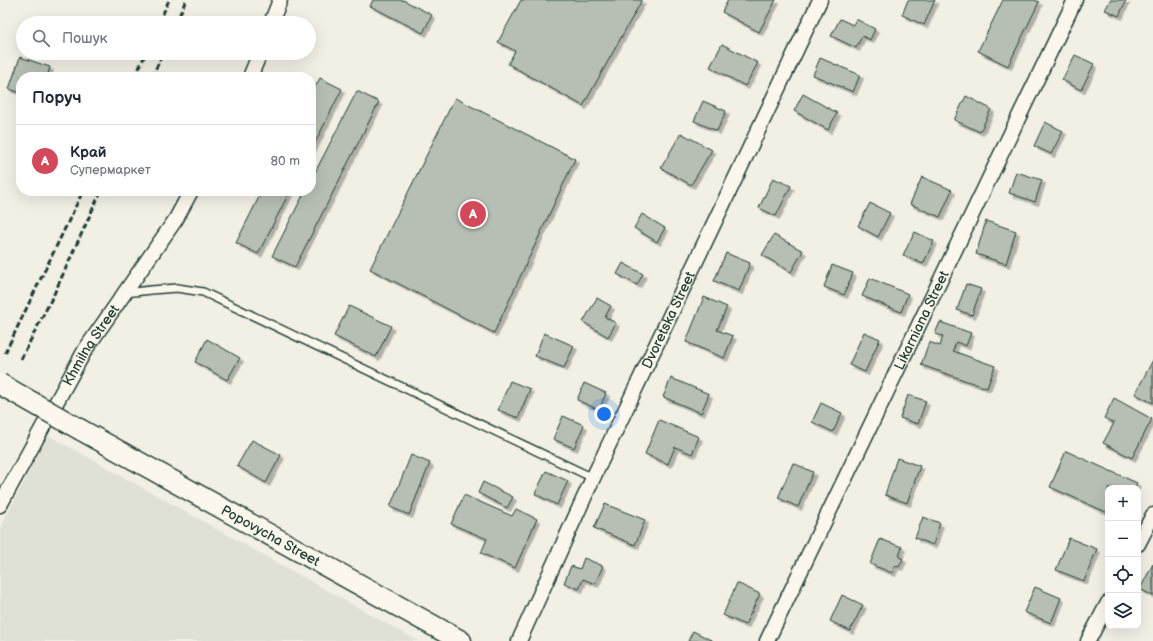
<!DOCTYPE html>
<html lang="uk">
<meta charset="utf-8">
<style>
body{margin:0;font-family:"Balsamiq Sans",sans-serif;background:#f2f2f3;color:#1f2937}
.controls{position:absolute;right:12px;bottom:12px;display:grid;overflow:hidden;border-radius:8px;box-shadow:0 4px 16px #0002}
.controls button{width:36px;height:36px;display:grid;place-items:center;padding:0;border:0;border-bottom:1px solid #e0e1e3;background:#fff;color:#1f2937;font:20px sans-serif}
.you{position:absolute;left:604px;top:414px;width:14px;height:14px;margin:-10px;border:3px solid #fff;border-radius:50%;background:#1a73e8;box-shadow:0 0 0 6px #1a73e833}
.badge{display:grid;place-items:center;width:26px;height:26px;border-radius:50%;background:#d1495b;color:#fff;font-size:13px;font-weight:700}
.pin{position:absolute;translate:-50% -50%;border:2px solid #fff;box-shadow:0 1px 4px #0006}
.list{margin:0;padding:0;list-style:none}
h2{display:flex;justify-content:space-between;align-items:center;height:52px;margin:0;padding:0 16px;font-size:17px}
h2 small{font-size:13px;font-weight:400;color:#747a83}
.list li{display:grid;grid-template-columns:26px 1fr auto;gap:12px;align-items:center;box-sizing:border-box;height:72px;padding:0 16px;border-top:1px solid #e0e1e3}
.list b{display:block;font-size:15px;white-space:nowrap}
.list p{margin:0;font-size:13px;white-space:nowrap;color:#747a83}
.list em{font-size:13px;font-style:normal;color:#747a83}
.icon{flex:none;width:22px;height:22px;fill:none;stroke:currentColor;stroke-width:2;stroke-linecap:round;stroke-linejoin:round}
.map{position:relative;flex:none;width:1153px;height:641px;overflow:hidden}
.search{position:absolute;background:#fff;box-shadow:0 4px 16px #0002;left:16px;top:16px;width:300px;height:44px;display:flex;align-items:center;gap:10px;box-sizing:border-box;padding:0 14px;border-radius:22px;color:#747a83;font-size:15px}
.panel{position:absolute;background:#fff;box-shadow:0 4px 16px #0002;left:16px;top:72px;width:300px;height:124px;border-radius:16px}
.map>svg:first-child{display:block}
</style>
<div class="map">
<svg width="1153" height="641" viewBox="0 0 1153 641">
<defs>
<filter id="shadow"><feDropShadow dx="3.5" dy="3.5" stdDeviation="0" flood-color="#0004"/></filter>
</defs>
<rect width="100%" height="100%" fill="#f2f0e5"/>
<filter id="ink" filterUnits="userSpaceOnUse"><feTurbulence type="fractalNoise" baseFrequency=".025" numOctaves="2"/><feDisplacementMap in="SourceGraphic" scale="8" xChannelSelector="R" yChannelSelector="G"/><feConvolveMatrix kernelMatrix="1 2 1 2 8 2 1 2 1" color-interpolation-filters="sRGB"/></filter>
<g filter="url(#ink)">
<path fill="#e0e1d6" d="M48 435 418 641H0V528Z"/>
<path fill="#b7beb3" stroke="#1f3d34" filter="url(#shadow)" d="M373 0H403L432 15 423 33 370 6Z
M521 0H642L583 106 508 64 515 51 498 42Z
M728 0H776L759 32 722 12Z
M908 0H935L924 25 902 15Z
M1003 0H1035L1039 2 1008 66 978 51Z
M1110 0H1126L1119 16 1105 10Z
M840 19 853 25 856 19 875 29 870 40 862 36 856 48 831 36Z
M722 44 758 63 745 86 710 67Z
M1075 55 1094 64 1081 90 1062 80Z
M20 57 50 67 47 77H21V93L9 89Z
M820 58 860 75 853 92 813 75Z
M320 78 342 89 311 151V95Z
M357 91 379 102 295 267 272 256 305 191H311V180Z
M803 94 837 113 828 130 794 111Z
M966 96 991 109 980 132 954 120Z
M455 98 575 159 494 333 370 269Z
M703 101 726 111 717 131 694 121Z
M1045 122 1063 131 1051 154 1034 146Z
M681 133 712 150 691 185 661 168Z
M1016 172 1042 180 1035 202 1009 193Z
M922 177 952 190 940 217 910 204Z
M773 178 791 186 776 216 759 208Z
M262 191H290L258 254 236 243Z
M870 203 890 213 878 237 858 226Z
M642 214 665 228 657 242 634 228Z
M986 221 1016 231 1006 264 976 254Z
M915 232 934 241 923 264 903 255Z
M774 235 803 251 791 272 762 255Z
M726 253 750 263 739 291 714 281Z
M623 263 643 274 637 285 617 274Z
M832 265 853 273 844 295 824 287Z
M870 278 908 294 901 312 862 296Z
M966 284 981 289 972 315 957 310Z
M704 297 727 307 717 330 733 336 724 358 686 342Z
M597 298 611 306 605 317 616 323 608 337 583 322Z
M349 306 391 326 376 357 334 336Z
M940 322 971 333 966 346 956 342 953 351 995 366 987 388 921 365 929 342 940 346 943 336 935 334Z
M864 332 880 339 865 372 849 365Z
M544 333 574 346 564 368 535 356Z
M207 339 240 358 227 380 195 362Z
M1153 360V403L1135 394Z
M671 378 709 394 701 413 663 397Z
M510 381 530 389 518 418 498 410Z
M584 383 606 393 599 410 577 400Z
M908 395 926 401 918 424 900 418Z
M1114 398 1152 419 1132 458 1103 443 1114 423 1104 418Z
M821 403 842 413 833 432 812 422Z
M563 416 584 425 574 448 553 439Z
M659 420 699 437 692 454 675 447 668 464 645 454Z
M252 440 281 455 266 483 237 466Z
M1066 451 1137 483 1135 488H1108V513L1050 487Z
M411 455 430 463 409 515 390 507Z
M897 458 920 466 907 503 885 495Z
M793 463 813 472 798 507 778 498Z
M546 471 568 481 557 505 535 494Z
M483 482 513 497 507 508 478 493Z
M464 495 512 516 516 509 537 519 515 568 481 553 487 539 451 524Z
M605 504 645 520 635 545 594 528Z
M923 517 940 523 933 545 915 538Z
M1069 538 1097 549 1084 581 1056 570Z
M880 539 902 547 899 557 903 559 899 567 895 566 892 573 870 564Z
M584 558 603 566 595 584 583 579 579 589 564 583 571 566 580 569Z
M1153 564V596L1140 589Z
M737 583 760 594 745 625 723 615Z
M1035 587 1061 598 1051 623 1024 612Z
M842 595 863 605 850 631 830 621Z
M693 631 713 641H688Z"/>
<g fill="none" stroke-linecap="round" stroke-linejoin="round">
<defs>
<path id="service" d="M125 293 151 290 177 288 203 292 593 478"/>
<g id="minor">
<path d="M271 23 280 0"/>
<path d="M250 77 260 53"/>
<path id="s1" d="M0 505 85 350 176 219 191 191"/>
<path d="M1138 544 1153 515"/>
<path id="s2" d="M519 641 593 478 820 0"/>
<path id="s3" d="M767 641 1075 0"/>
<path d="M1088 641 1108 603"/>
</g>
<g id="secondary">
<path id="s4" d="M81 430 461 641"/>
</g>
</defs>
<use href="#service" stroke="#1f3d34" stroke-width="10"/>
<use href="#minor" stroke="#1f3d34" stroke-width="17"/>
<use href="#secondary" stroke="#1f3d34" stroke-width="23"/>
<use href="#service" stroke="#fbf7ec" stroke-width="7"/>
<use href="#minor" stroke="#fbf7ec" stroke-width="14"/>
<use href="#secondary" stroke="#fbf7ec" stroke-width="20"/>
<path stroke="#1f3d34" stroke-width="3" stroke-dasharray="6 3" stroke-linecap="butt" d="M159 23 169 0
M176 23 186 0
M135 77 146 53
M152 77 163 53
M5 353 83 191
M21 359 54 294 101 191"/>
<defs>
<path id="secondary-bridge" d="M0 384 81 430"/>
</defs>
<use href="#secondary-bridge" stroke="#1f3d34" stroke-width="23" stroke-linecap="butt"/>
<use href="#secondary-bridge" stroke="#fbf7ec" stroke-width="20"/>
</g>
</g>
<g text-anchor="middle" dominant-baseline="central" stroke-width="4" stroke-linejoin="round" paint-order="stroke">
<g font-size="14" fill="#1f3d34" stroke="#fbf7ec">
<text stroke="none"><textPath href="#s2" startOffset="354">Dvoretska Street</textPath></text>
<text stroke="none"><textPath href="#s3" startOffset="356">Likarniana Street</textPath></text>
<text stroke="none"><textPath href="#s1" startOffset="184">Khmilna Street</textPath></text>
<text stroke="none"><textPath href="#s4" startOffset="217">Popovycha Street</textPath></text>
</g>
</g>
</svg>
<div class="controls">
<button>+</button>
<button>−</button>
<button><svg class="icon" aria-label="locate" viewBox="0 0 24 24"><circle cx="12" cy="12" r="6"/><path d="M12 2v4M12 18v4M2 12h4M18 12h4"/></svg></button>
<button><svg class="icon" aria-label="layers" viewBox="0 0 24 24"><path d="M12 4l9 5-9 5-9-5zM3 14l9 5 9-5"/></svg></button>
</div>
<div class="you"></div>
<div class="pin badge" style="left:473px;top:214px">A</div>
<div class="search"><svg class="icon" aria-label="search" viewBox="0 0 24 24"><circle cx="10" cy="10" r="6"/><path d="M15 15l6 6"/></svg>Пошук</div>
<section class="panel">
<h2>Поруч<small></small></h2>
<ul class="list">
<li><span class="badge">A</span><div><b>Край</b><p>Супермаркет</p></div><em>80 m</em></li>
</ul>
</section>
</div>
